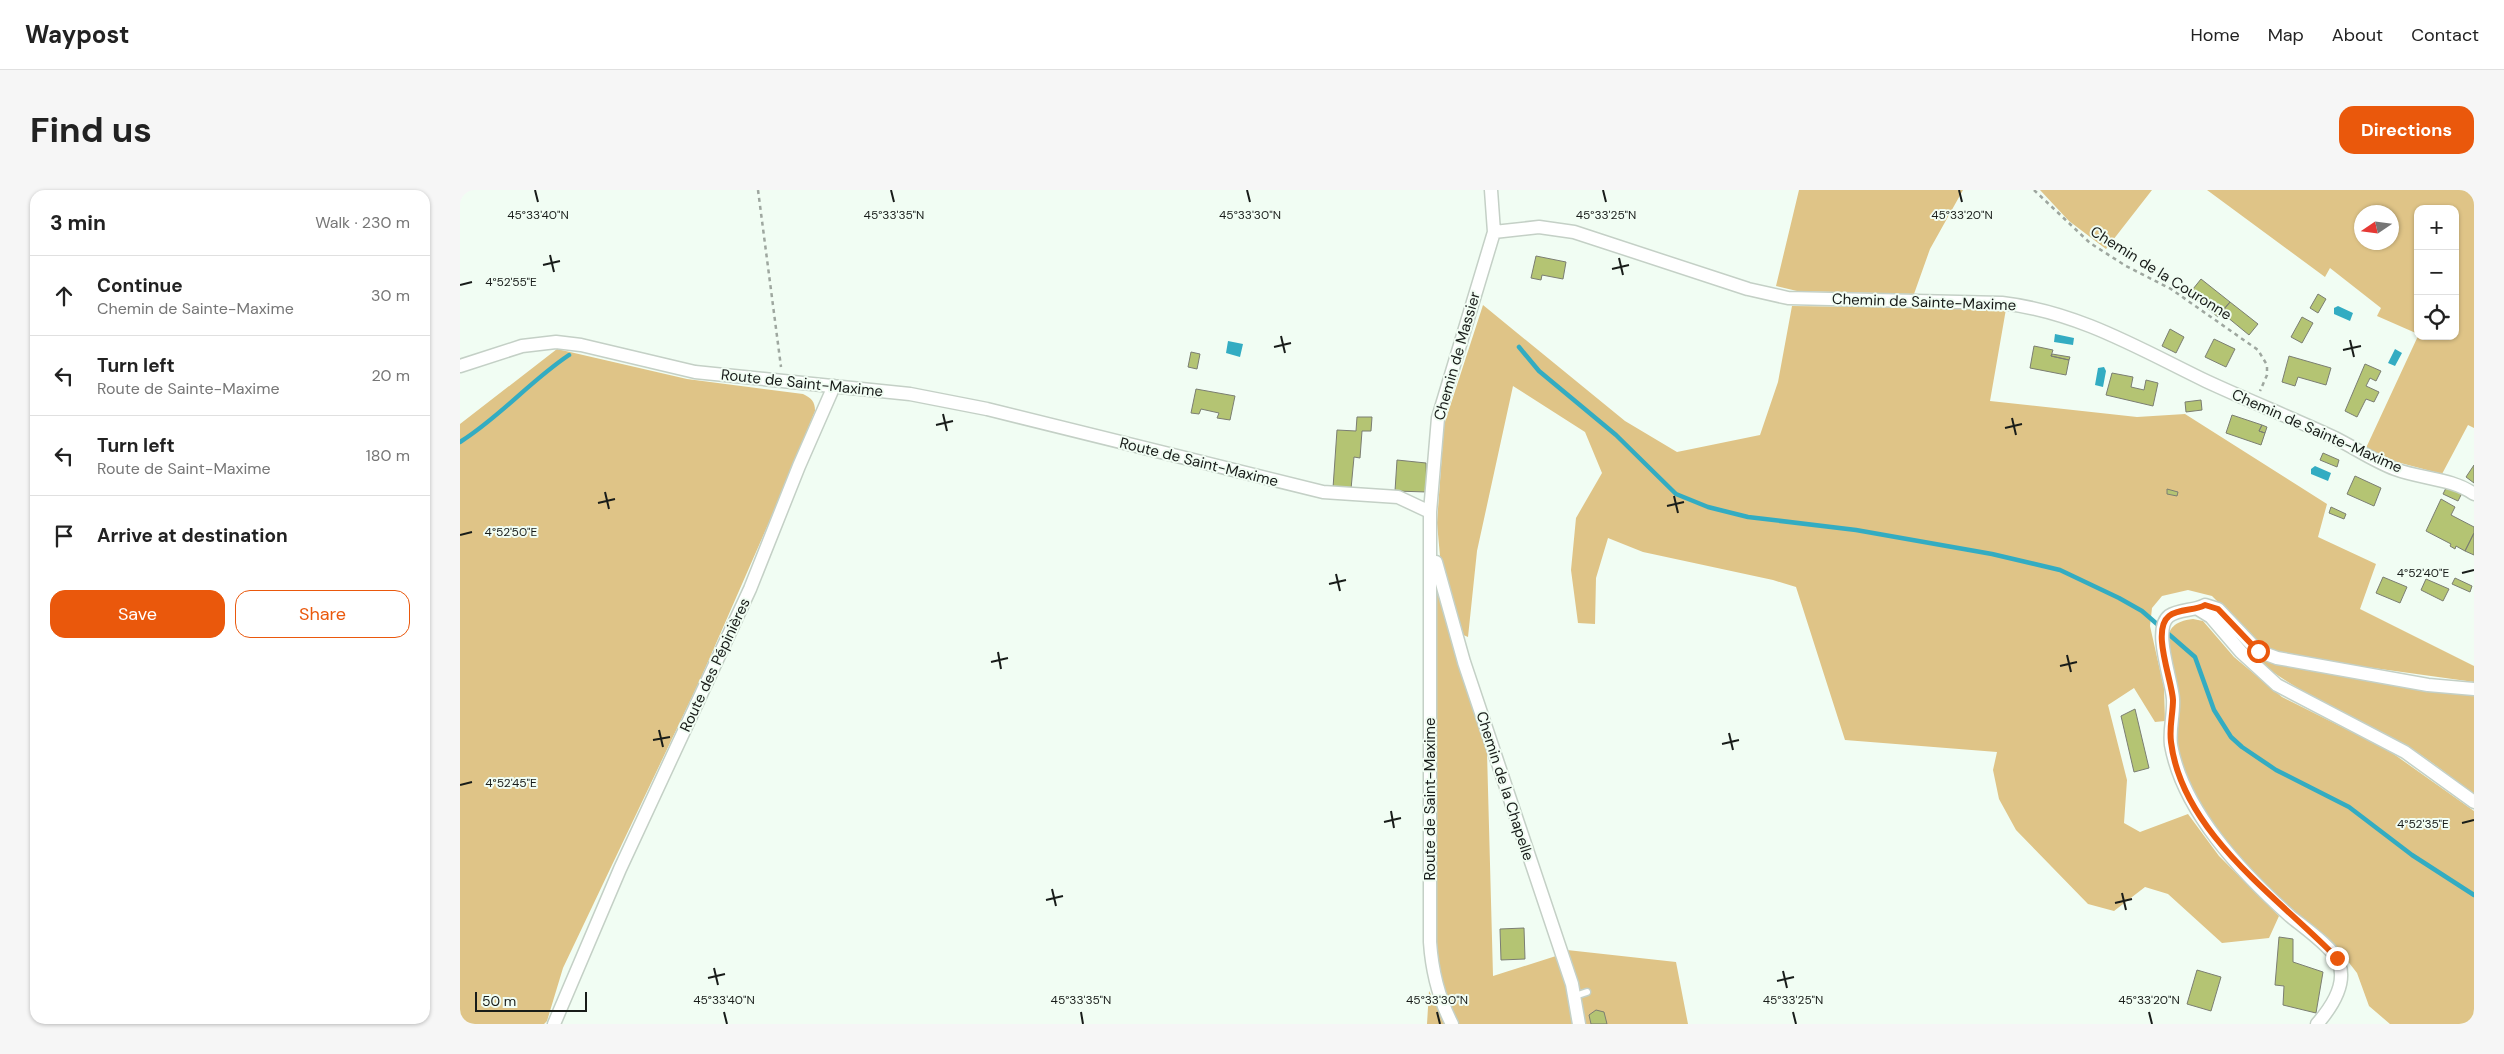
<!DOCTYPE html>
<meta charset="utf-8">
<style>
body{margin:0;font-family:"DM Sans",sans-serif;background:#f6f6f6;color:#222}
.controls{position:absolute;right:15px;top:15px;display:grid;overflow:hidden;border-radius:10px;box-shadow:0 1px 4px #0004}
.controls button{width:45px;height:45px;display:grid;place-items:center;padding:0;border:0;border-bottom:1px solid #e0e0e0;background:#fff;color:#222;font:25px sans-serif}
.compass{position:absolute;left:1894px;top:15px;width:45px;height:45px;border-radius:50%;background:#fff;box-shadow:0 1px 4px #0004;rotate:257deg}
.scale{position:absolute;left:15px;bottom:12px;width:112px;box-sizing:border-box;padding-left:5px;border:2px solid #181c19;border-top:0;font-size:14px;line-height:18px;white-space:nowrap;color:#181c19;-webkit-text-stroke:4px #f1fdf3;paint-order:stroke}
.stop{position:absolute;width:15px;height:15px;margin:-11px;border:4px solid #ea580c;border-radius:50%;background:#fff}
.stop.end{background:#ea580c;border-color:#fff;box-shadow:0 1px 5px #0008}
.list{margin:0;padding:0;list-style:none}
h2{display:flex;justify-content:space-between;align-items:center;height:65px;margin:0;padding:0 20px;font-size:21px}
h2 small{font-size:16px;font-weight:400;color:#767676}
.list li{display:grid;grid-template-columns:32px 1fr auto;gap:15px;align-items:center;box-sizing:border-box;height:80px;padding:0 20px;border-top:1px solid #e0e0e0}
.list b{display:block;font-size:19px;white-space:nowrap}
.list p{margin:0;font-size:16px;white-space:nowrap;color:#767676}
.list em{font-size:16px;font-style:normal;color:#767676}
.actions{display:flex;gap:10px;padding:15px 20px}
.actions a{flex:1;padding:11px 0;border:1px solid #ea580c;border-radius:15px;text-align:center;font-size:18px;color:#ea580c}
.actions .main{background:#ea580c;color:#fff}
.icon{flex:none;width:28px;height:28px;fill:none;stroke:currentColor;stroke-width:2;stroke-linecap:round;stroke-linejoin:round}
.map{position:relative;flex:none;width:2014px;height:834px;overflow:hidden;border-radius:15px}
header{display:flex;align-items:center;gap:30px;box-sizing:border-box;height:70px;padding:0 25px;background:#fff;border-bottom:1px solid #e0e0e0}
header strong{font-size:24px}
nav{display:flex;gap:28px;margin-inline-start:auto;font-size:18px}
.intro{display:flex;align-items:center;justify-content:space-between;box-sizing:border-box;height:120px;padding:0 30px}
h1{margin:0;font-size:35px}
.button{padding:12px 22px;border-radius:15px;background:#ea580c;color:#fff;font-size:18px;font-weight:700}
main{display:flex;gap:30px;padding:0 30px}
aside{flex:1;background:#fff;border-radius:15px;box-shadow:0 1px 4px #0004}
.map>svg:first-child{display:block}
</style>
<header>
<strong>Waypost</strong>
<nav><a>Home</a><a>Map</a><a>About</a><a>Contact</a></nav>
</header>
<div class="intro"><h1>Find us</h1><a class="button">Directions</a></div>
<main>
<aside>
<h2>3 min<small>Walk · 230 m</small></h2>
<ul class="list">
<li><svg class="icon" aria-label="ahead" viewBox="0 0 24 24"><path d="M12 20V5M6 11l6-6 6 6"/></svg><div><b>Continue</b><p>Chemin de Sainte-Maxime</p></div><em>30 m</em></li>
<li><svg class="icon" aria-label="left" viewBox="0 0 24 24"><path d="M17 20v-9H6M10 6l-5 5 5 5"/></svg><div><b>Turn left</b><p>Route de Sainte-Maxime</p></div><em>20 m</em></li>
<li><svg class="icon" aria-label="left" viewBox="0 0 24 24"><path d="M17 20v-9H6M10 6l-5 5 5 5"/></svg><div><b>Turn left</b><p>Route de Saint-Maxime</p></div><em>180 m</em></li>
<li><svg class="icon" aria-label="arrive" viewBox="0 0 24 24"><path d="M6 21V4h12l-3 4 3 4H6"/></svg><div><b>Arrive at destination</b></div></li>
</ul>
<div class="actions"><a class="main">Save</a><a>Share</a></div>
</aside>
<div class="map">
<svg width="2014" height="834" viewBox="0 0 2014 834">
<rect width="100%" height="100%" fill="#f1fdf3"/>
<path fill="#dfc487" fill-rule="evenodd" d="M1339 0H1503L1470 59 1454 104 1337 101 1316 96Z
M1580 0H1692L1646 59 1609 31Z
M1747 0H2014V238L2008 235 1982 284 1937 272 1906 258 1958 146H1995V19H1958V144L1917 126 1921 118 1870 78 1865 87ZM1902 22H1932V52H1902Z
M1023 115 1165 231 1217 262 1300 245 1318 192 1332 116 1546 119 1530 211 1677 227 1725 224 1867 314 1858 347 1916 374 1900 419 2014 476V492L1856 470 1808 459 1793 447 1752 406 1728 400 1702 406 1692 418 1690 436 1704 498 1705 531 1695 532 1674 498 1648 515 1667 590 1664 633 1680 642 1728 624 1759 666 1819 726 1809 748 1762 753 1708 704 1685 697 1654 721 1628 714 1556 640 1539 609 1533 580 1537 562 1385 550 1336 397 1313 390 1183 362 1148 348 1136 388 1135 434 1118 433 1111 380 1116 328 1142 283 1125 242 1053 196 1017 361 1008 447 1001 444 980 366 977 333 984 235Z
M97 159 227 189 343 204C351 208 355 211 355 221L317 314 240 490 103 778 87 831 84 834H0V234Z
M975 386 1027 562 1033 786 1096 766 1106 795 1115 834H997L982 803 974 749Z
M1733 429 1743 431 1774 467 1822 507 1928 560 2014 621V834H1930L1909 816 1897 783 1883 765C1835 720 1734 639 1721 574 1714 545 1721 513 1715 484 1709 458 1697 433 1733 429Z
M1800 466 1842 479 2014 504V604C1994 590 1973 572 1952 559 1901 530 1845 508 1798 471Z
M1107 760 1216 772 1228 834H1124Z
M969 801 987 834H967Z"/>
<path fill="#33acc2" d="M1878 116 1893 123 1890 131 1874 124V118Z
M1595 144 1614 148 1613 155 1594 152Z
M768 151 783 154 780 167 766 163Z
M1935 159 1942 163 1935 176 1928 173Z
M1644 177 1646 181 1643 197 1635 195 1638 178Z
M1855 276 1871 283 1868 291 1851 284V279Z"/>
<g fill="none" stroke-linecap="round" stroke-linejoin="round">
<path stroke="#33acc2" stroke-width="4.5" d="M2013 0 2014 1
M1059 157 1079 181 1156 245 1216 304 1248 317 1288 327 1396 340 1532 364 1600 380 1659 408 1682 421 1735 467 1754 520 1771 547 1782 557 1816 580 1889 617 1952 665 2014 705
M0 252C40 227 70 191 109 165"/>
</g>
<path fill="#b4c473" stroke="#7b7e72" d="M1076 66 1106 72 1103 89 1082 85 1081 90 1071 88Z
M1741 89 1770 112 1758 127 1729 104Z
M1858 104 1866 109 1858 123 1850 118Z
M1770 112 1798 134 1789 145 1761 122Z
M1842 127 1853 133 1842 153 1831 147Z
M1710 139 1724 147 1716 163 1702 156Z
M1754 149 1775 159 1766 177 1745 167Z
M1574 156 1593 160 1591 166 1609 170 1606 185 1570 178Z
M731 162 740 164 737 179 728 177Z
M1592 164 1610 167 1609 170 1591 166Z
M1829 166 1871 178 1866 195 1838 187 1835 196 1822 192Z
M1905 174 1921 181 1916 191 1910 188 1906 196 1919 202 1914 212 1906 209 1897 227 1885 221Z
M1652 183 1673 187 1671 197 1684 200 1686 190 1698 193 1693 216 1646 205Z
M736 199 775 206 770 230 757 228 759 223 741 219 739 224 731 223Z
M1741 210 1742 220 1726 222 1725 212Z
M1772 225 1802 235 1799 241 1805 243 1801 255 1766 243Z
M897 227H912L911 241H902L900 268 894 267 891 299 873 298 877 240 896 241Z
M1802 235 1807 237 1805 243 1799 241Z
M1863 263 1879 270 1877 277 1860 270Z
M937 270 966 273 967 302 935 301Z
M2014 275V293L2006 287Z
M1895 286 1921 298 1914 316 1887 304Z
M1986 298 2002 303 1998 311 1983 304Z
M1707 299 1718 302 1717 306 1707 304Z
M1981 309 1995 317 1991 325 2014 337V343L2005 361 1996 356 1995 359 1990 356 1991 354 1966 341Z
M1871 317 1886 324 1884 329 1869 323Z
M2014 343V365L2005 361Z
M1923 387 1947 397 1940 413 1916 403Z
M1995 388 2012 396 2010 402 1992 394Z
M1966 389 1989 399 1983 411 1961 400Z
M1675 519 1689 578 1674 582 1661 526Z
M1064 738 1065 769 1041 770 1040 739Z
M1819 747 1833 749V772L1863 782 1856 823 1823 815 1824 796 1815 795Z
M1737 780 1761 787 1751 821 1727 814Z
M1136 820 1144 822 1147 834H1131L1129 825Z"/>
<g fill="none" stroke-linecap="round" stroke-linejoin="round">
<defs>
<path id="service" d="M1115 806 1127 802"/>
<path id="minor" d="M1034 42 1079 37 1114 42 1288 99 1328 108 1542 113C1618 122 1678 158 1746 191 1789 211 1832 228 1875 248 1895 258 1914 271 1935 279 1961 289 1992 288 2014 304
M0 176 62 156 96 152 121 155 235 182 450 204 527 219 863 302 938 307 970 322V752C972 782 978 807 992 834
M970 322 978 228 1034 42 1031 0
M976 372 1004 472 1112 794 1119 834
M1738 419 1751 427 1781 462 1817 495 1945 562 2014 612
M94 834 160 679 290 399 339 276 374 196
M1857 834C1871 818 1887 795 1879 773 1874 758 1842 736 1830 726 1781 682 1723 621 1711 555 1709 539 1714 525 1713 509 1712 490 1692 439 1709 426 1719 419 1734 421 1745 415L1758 419 1798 461 1817 468 1968 495 2014 499"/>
</defs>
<use href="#service" stroke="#c4d0c6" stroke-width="9"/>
<use href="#minor" stroke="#c4d0c6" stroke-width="15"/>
<path stroke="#9ea79f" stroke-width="2.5" stroke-dasharray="4 4" stroke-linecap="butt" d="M298 0 321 177
M1574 0 1630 53 1666 76 1711 99 1798 160 1807 175V185L1800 201"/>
<use href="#service" stroke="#fff" stroke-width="6"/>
<use href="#minor" stroke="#fff" stroke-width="12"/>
</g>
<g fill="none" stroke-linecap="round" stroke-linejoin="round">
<path stroke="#ea580c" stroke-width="6" d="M1798 461 1758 419 1745 415C1735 421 1719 418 1709 426 1691 440 1712 490 1713 510 1713 524 1709 537 1711 552 1722 643 1818 707 1877 768"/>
</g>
<path fill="none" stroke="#181c19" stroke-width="2" d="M75 0 78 12M431 0 434 12M787 0 790 12M1143 0 1146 12M1499 0 1502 12M90 65 94 82M1159 68 1163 85M83 75 100 71M1152 79 1169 75M0 95 12 92M821 146 825 163M1890 150 1894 167M814 157 831 153M1883 160 1901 156M483 224 487 241M1552 228 1556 245M476 235 493 231M1545 238 1562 234M145 302 149 319M1214 306 1218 323M138 313 155 309M1207 316 1224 312M0 345 12 342M2002 383 2014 380M876 384 880 401M869 394 886 390M538 462 541 479M1607 465 1611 482M531 472 548 468M1600 476 1617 472M199 540 203 557M1269 543 1273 560M193 550 210 547M1262 554 1279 550M0 595 12 592M931 621 934 638M924 632 941 628M2002 633 2014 630M592 699 596 716M1662 703 1666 720M586 710 603 706M1655 713 1672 709M254 778 258 795M1323 781 1327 798M248 788 265 784M1317 791 1334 787M264 822 267 834M621 822 623 834M977 822 980 834M1333 822 1336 834M1689 822 1692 834"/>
<g text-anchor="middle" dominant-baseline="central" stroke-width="4" stroke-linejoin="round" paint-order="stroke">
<g font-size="15" fill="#181c19" stroke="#f1fdf3">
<text transform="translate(1701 83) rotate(32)">Chemin de la Couronne</text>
<text transform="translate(1464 112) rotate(2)">Chemin de Sainte-Maxime</text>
<text transform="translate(997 166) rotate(-74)">Chemin de Massier</text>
<text transform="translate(342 193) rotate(6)">Route de Saint-Maxime</text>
<text transform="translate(1857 241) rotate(24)">Chemin de Sainte-Maxime</text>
<text transform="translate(739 272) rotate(14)">Route de Saint-Maxime</text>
<text transform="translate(255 475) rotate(-65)">Route des Pépinières</text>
<text transform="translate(1045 596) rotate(72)">Chemin de la Chapelle</text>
<text transform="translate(970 609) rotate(-90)">Route de Saint-Maxime</text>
</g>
</g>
<g font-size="12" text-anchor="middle" fill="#181c19" stroke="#f1fdf3" stroke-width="4" stroke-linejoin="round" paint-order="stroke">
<text x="78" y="29">45°33'40"N</text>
<text x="434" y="29">45°33'35"N</text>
<text x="790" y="29">45°33'30"N</text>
<text x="1146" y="29">45°33'25"N</text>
<text x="1502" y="29">45°33'20"N</text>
<text x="51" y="96">4°52'55"E</text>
<text x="51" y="346">4°52'50"E</text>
<text x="1963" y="387">4°52'40"E</text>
<text x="51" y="597">4°52'45"E</text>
<text x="1963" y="638">4°52'35"E</text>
<text x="264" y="814">45°33'40"N</text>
<text x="621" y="814">45°33'35"N</text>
<text x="977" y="814">45°33'30"N</text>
<text x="1333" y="814">45°33'25"N</text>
<text x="1689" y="814">45°33'20"N</text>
</g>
</svg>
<div class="controls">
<button>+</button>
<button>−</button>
<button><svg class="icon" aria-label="locate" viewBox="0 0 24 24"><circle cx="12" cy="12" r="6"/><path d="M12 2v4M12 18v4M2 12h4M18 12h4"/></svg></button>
</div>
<svg class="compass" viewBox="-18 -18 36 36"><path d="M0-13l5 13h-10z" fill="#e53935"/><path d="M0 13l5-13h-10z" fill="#767676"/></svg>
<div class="scale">50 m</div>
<div class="stop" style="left:1798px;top:461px"></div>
<div class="stop end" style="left:1877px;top:768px"></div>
</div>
</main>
